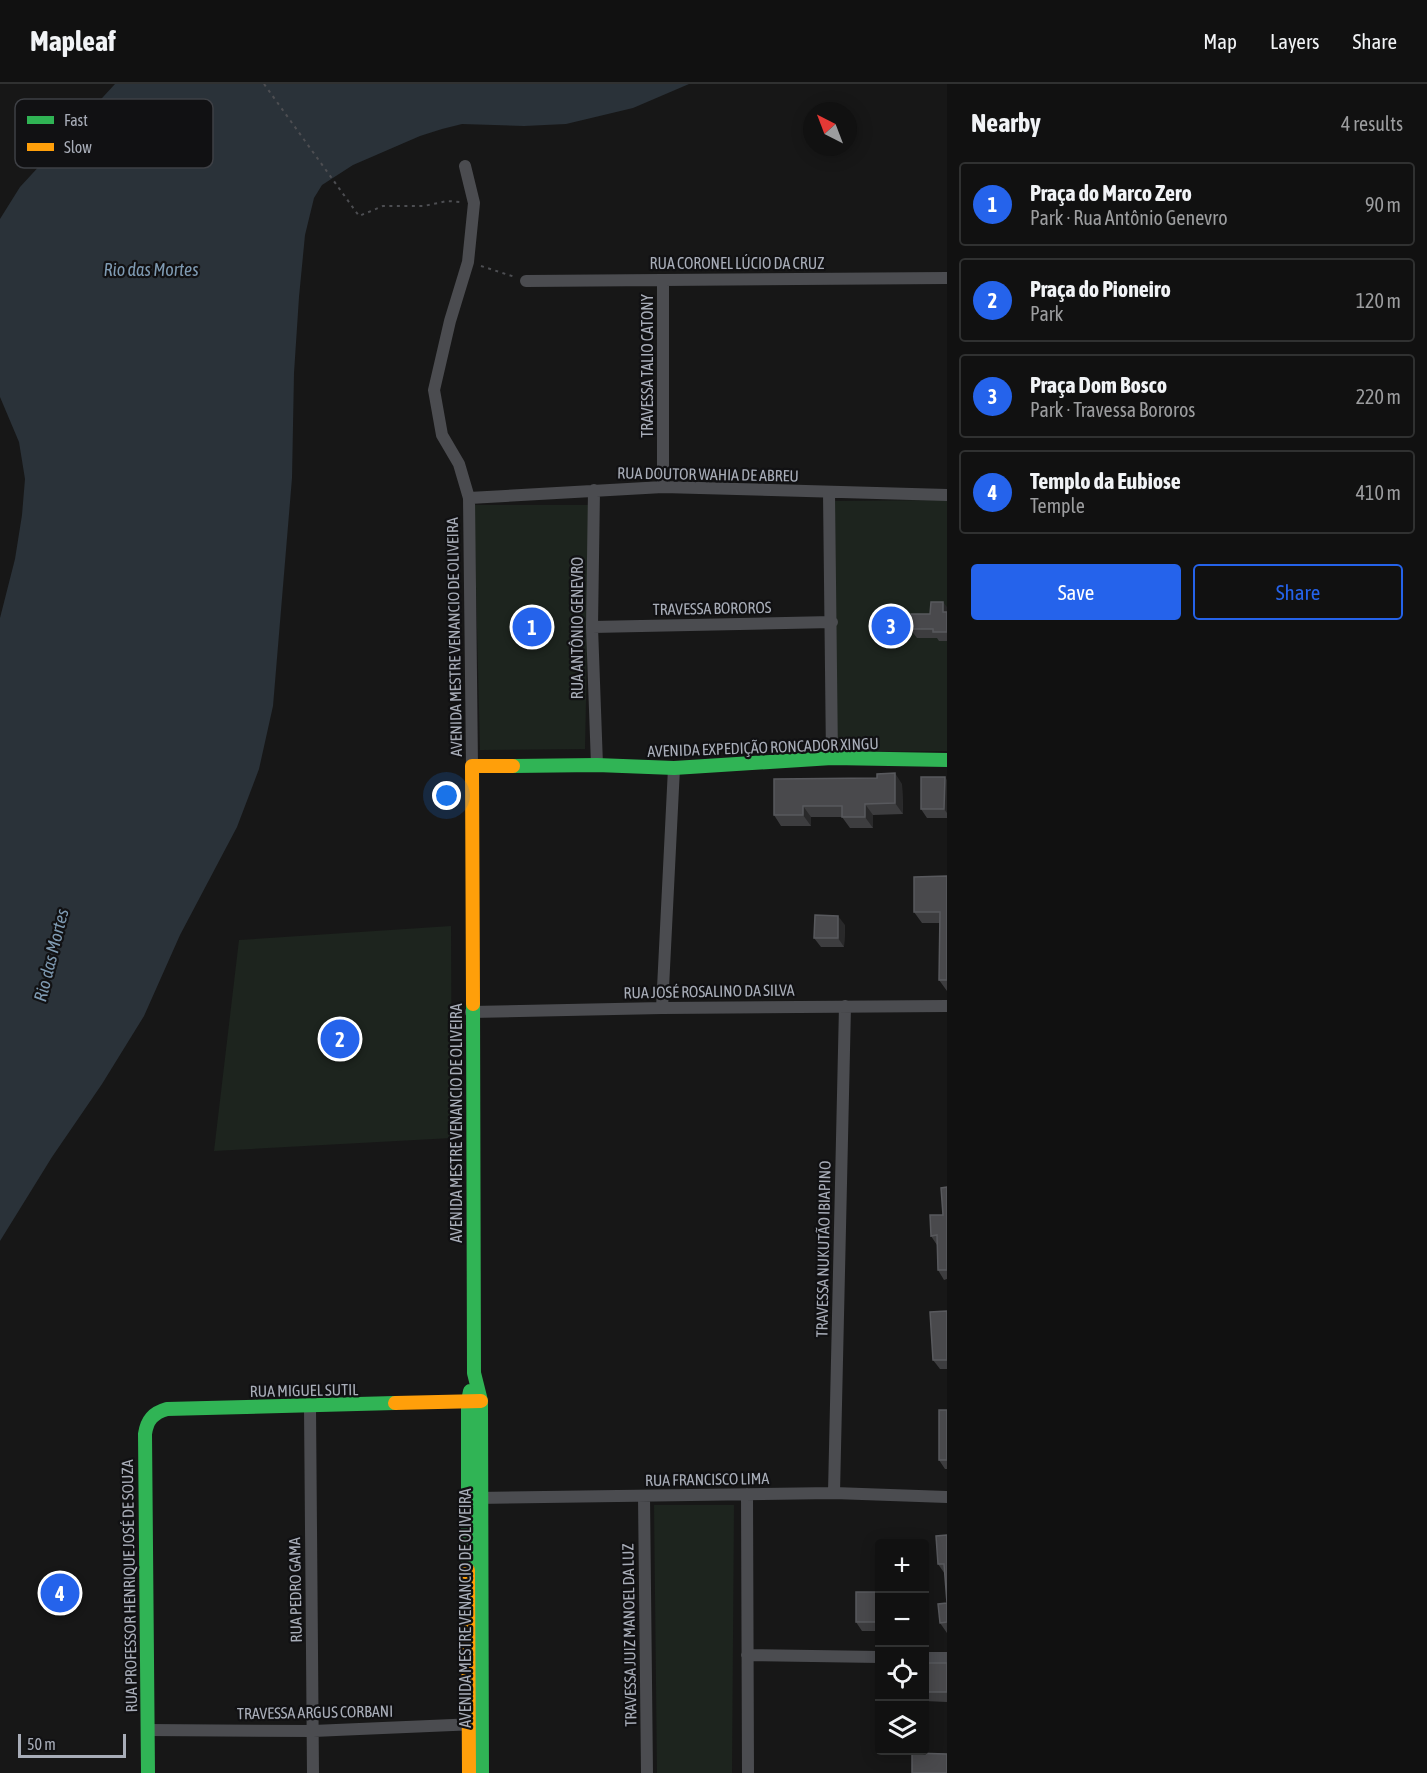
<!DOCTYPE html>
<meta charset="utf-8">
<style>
body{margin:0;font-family:"Asap Condensed",sans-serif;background:#1e1f1f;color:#f1f3f6}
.controls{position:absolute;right:18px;bottom:18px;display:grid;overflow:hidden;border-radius:6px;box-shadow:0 3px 15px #0003}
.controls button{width:54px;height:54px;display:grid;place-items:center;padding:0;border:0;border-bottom:2px solid #303131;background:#111;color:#f1f3f6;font:30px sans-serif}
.compass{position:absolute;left:803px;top:18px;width:54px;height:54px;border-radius:50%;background:#111;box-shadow:0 3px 15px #0003;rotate:318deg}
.scale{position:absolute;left:18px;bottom:15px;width:108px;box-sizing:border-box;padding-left:6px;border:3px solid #a8adb8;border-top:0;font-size:16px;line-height:21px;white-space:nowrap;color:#a8adb8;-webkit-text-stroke:4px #111113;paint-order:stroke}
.you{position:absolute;left:447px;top:712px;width:21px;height:21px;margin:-15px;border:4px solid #fff;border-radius:50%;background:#1a73e8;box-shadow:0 0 0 9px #1a73e833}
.badge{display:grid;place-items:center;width:39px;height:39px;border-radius:50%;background:#2563eb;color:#fff;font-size:20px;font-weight:700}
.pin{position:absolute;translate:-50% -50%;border:3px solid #fff;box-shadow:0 2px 6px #0006}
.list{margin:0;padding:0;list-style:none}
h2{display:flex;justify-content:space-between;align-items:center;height:78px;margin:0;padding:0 24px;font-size:26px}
h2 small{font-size:20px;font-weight:400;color:#9c9d9f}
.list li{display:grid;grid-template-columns:39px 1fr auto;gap:18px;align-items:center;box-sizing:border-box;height:84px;margin:0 12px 12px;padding:0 12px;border:2px solid #303131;border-radius:6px}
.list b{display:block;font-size:22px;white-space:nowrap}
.list p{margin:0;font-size:20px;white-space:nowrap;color:#9c9d9f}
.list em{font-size:20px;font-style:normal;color:#9c9d9f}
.actions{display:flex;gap:12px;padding:18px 24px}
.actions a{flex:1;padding:14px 0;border:2px solid #2563eb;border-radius:6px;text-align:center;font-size:21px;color:#2563eb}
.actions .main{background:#2563eb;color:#fff}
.icon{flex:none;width:33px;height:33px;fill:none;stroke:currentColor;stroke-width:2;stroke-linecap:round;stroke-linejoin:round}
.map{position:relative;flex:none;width:947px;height:1689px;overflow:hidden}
header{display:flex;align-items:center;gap:36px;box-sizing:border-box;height:84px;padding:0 30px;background:#111;border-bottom:2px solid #303131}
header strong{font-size:28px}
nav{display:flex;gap:33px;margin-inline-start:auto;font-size:21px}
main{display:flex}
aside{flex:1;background:#111}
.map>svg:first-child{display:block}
</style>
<header>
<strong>Mapleaf</strong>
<nav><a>Map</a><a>Layers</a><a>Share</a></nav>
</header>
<main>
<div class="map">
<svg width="947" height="1689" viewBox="0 0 947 1689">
<rect width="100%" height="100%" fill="#171717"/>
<path fill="#1d241e" d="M947 416V667L836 668 835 417Z
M474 421H590L585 665 480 666Z
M451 842 452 1054 214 1067 239 856Z
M654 1421H734L732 1689H657Z"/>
<path fill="#2a3239" d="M115 0H689L633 24 566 40 524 42 462 40 442 45 420 52 353 81 322 101 314 114 305 151 299 213 294 289 292 394 273 622 259 685 237 743 180 851 144 932 102 1000 52 1073 0 1157V534L15 475 22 431 25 395 19 358 0 313V135L20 103Z"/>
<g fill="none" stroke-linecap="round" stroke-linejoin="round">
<path stroke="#4d4e52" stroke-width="2" stroke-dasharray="3 4.5" stroke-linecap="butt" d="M264 0 359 132 383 122H424L447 117 461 118
M481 182 515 193"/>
<path stroke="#4b4c50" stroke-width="12" d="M465 82 474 119 468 178 450 237 434 306 442 351 459 380 469 414 472 682
M663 196V403
M526 197 947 194
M594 406 592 543 597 681
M829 409 832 674
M469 414 663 403 947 411
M592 543 832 538
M662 924 674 684
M471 928 662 924 947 922
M310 1323 313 1689
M834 1409 845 922
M747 1410 748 1689
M644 1412 647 1689
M475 1414 834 1409 947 1413
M747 1571 880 1573
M924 1574H947
M147 1646 313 1647 476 1640"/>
<path stroke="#30b455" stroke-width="14" d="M513 682 597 681 674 684 832 674 947 676
M473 920 474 1289 481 1317 482 1689
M468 1486V1317L470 1307
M148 1689 145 1350C147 1336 153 1329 167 1325L395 1319"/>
<path stroke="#ff9f0a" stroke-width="14" d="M473 920 472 682H513
M395 1319 481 1317
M468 1486 469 1689"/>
</g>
<path fill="#3d3d3f" d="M947 523V557H939L937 554H917L910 545 930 530Z
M774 695 902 700 903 730 873 731V744H850L842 733H811V742H781L774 731Z
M947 696V734H927L921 725Z
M947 792V907L939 896 940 839H922L914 828Z
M845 841 844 863H821L814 854Z
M947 1103V1195L944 1196 938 1186 937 1161 931 1152 943 1131Z
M947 1227V1285H940L933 1276Z
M947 1326V1385H945L939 1376Z
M947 1451V1549L940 1539 947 1519 945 1490 938 1480Z
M879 1508V1547H862L856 1538Z
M924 1579H947V1618L924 1617Z"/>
<path fill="#29292a" d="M943 518 947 523V534L943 528Z
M895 689 902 700 903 730 895 719Z
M945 693 947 696V729L944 725Z
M865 720 873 731V744L865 733Z
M803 722 811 733V742L803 731Z
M838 832 845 841 844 863 838 854Z"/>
<path fill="#49494c" stroke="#58595d" stroke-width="1.5" d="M931 518H943V528H947V548H933V545H910L911 530H930Z
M895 689V719L865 720V733H842V722H803V731H774V695L877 694V690Z
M921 693H945L944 725H921Z
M947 792V896H939L940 828H914V793Z
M815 831 838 832V854H814Z
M947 1103V1186H938L937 1151 931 1152 930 1131H943L941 1104Z
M947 1227V1276H933L930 1228Z
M939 1326H947V1376H939Z
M947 1451V1538L940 1539 938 1520 947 1519 944 1480H938L936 1452Z
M856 1508H879V1538H856Z
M924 1579H947V1608H924Z
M912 1669 947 1670V1689H912Z"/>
<g text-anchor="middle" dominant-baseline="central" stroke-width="4.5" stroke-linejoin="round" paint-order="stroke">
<g font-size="16" fill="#a8adb8" stroke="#111113">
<text x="737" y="179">RUA CORONEL LÚCIO DA CRUZ</text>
<text transform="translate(647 282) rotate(-90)">TRAVESSA TALIO CATONY</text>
<text transform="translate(708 390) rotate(1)">RUA DOUTOR WAHIA DE ABREU</text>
<text transform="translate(712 524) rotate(-1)">TRAVESSA BOROROS</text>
<text transform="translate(577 544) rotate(-90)">RUA ANTÔNIO GENEVRO</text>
<text transform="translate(454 553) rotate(-91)">AVENIDA MESTRE VENANCIO DE OLIVEIRA</text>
<text transform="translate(763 663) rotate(-2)">AVENIDA EXPEDIÇÃO RONCADOR XINGU</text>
<text transform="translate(709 907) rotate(-1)">RUA JOSÉ ROSALINO DA SILVA</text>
<text transform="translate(456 1039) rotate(-90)">AVENIDA MESTRE VENANCIO DE OLIVEIRA</text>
<text transform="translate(823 1165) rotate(-89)">TRAVESSA NUKUTÃO IBIAPINO</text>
<text transform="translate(304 1306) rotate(-1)">RUA MIGUEL SUTIL</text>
<text transform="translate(707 1395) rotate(-1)">RUA FRANCISCO LIMA</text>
<text transform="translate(129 1502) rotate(-91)">RUA PROFESSOR HENRIQUE JOSÉ DE SOUZA</text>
<text transform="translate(295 1506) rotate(-91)">RUA PEDRO GAMA</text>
<text transform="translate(465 1524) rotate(-90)">AVENIDA MESTRE VENANCIO DE OLIVEIRA</text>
<text transform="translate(629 1551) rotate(-91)">TRAVESSA JUIZ MANOEL DA LUZ</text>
<text transform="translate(315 1628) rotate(-1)">TRAVESSA ARGUS CORBANI</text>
</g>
<g font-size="18" font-style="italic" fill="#7f9bb3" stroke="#111113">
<text x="151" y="185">Rio das Mortes</text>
<text transform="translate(51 871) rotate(-76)">Rio das Mortes</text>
</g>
</g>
<rect x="15" y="15" width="198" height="69" rx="9" fill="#111113" stroke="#3e4045" stroke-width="1.5"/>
<rect x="27" y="32" width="27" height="8" fill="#30b455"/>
<rect x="27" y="59" width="27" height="8" fill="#ff9f0a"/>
<g font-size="16" fill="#a8adb8">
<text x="64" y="42">Fast</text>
<text x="64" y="69">Slow</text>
</g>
</svg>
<div class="controls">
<button>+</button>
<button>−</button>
<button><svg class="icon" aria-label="locate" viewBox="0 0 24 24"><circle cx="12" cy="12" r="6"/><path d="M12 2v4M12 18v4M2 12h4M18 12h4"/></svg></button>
<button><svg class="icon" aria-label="layers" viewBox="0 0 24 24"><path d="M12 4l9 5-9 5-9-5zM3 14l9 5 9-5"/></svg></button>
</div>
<svg class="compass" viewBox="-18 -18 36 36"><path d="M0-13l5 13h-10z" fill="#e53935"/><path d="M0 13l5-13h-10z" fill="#9c9d9f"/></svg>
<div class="scale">50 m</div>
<div class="you"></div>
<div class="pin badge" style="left:532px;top:543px">1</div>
<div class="pin badge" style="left:340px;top:955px">2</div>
<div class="pin badge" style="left:891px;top:542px">3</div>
<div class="pin badge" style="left:60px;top:1509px">4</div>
</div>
<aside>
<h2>Nearby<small>4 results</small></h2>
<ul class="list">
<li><span class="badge">1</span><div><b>Praça do Marco Zero</b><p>Park · Rua Antônio Genevro</p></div><em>90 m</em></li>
<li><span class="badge">2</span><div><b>Praça do Pioneiro</b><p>Park</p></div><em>120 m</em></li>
<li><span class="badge">3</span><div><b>Praça Dom Bosco</b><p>Park · Travessa Bororos</p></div><em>220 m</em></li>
<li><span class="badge">4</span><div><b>Templo da Eubiose</b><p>Temple</p></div><em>410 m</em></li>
</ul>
<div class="actions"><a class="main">Save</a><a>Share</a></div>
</aside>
</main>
